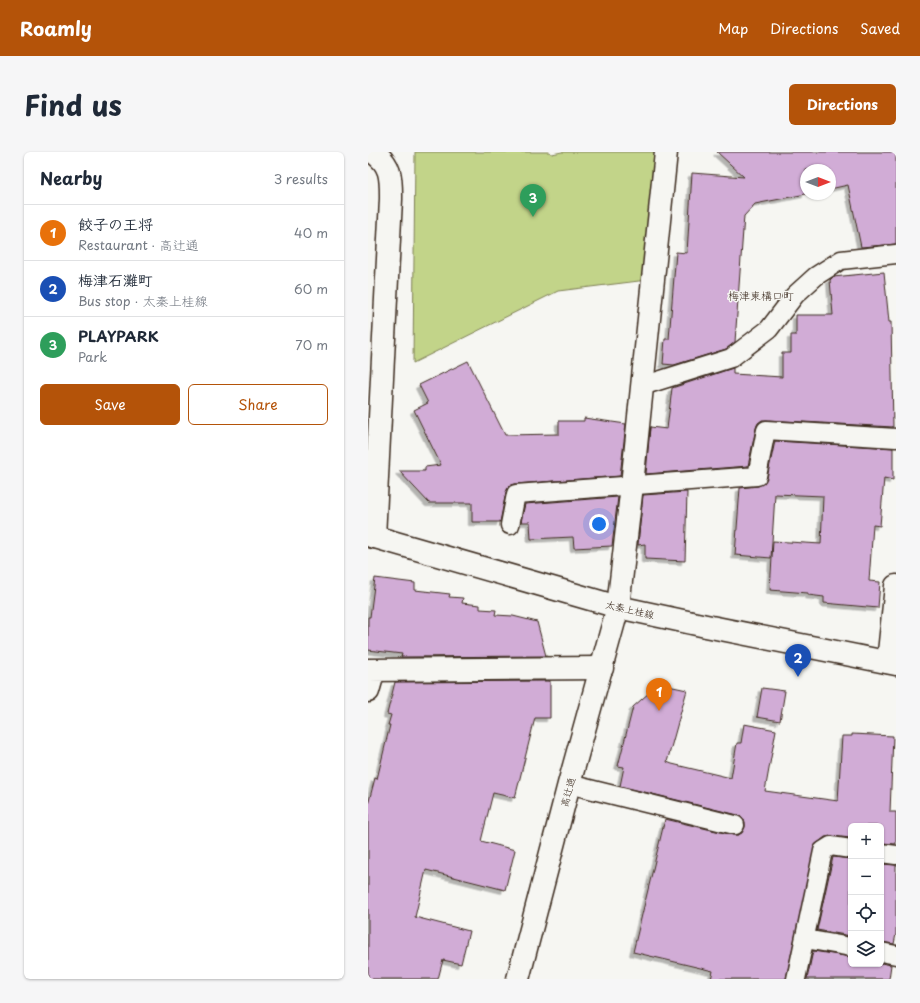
<!DOCTYPE html>
<meta charset="utf-8">
<style>
body{margin:0;font-family:"Playpen Sans","Klee One",sans-serif;background:#f6f6f7;color:#1f2937}
.controls{position:absolute;right:12px;bottom:12px;display:grid;overflow:hidden;border-radius:6px;box-shadow:0 1px 3px #0004}
.controls button{width:36px;height:36px;display:grid;place-items:center;padding:0;border:0;border-bottom:1px solid #e0e1e3;background:#fff;color:#1f2937;font:20px sans-serif}
.compass{position:absolute;left:432px;top:12px;width:36px;height:36px;border-radius:50%;background:#fff;box-shadow:0 1px 3px #0004;rotate:90deg}
.you{position:absolute;left:231px;top:372px;width:14px;height:14px;margin:-10px;border:3px solid #fff;border-radius:50%;background:#1a73e8;box-shadow:0 0 0 6px #1a73e833}
.badge{display:grid;place-items:center;width:26px;height:26px;border-radius:50%;background:#b45309;color:#fff;font-size:13px;font-weight:700}
.pin{position:absolute;translate:-50% -33px;filter:drop-shadow(0 1px 2px #0008)}
.pin::after{content:'';position:absolute;top:21px;width:14px;height:12px;background:inherit;clip-path:polygon(0 0,100% 0,50% 100%)}
.list{margin:0;padding:0;list-style:none}
h2{display:flex;justify-content:space-between;align-items:center;height:52px;margin:0;padding:0 16px;font-size:17px}
h2 small{font-size:13px;font-weight:400;color:#747a83}
.list li{display:grid;grid-template-columns:26px 1fr auto;gap:12px;align-items:center;box-sizing:border-box;height:56px;padding:0 16px;border-top:1px solid #e0e1e3}
.list b{display:block;font-size:15px;white-space:nowrap}
.list p{margin:0;font-size:13px;white-space:nowrap;color:#747a83}
.list em{font-size:13px;font-style:normal;color:#747a83}
.actions{display:flex;gap:8px;padding:12px 16px}
.actions a{flex:1;padding:9px 0;border:1px solid #b45309;border-radius:6px;text-align:center;font-size:14px;color:#b45309}
.actions .main{background:#b45309;color:#fff}
.icon{flex:none;width:22px;height:22px;fill:none;stroke:currentColor;stroke-width:2;stroke-linecap:round;stroke-linejoin:round}
.map{position:relative;flex:none;width:528px;height:827px;overflow:hidden;border-radius:6px}
header{display:flex;align-items:center;gap:24px;box-sizing:border-box;height:56px;padding:0 20px;background:#b45309;color:#fff}
header strong{font-size:19px}
nav{display:flex;gap:22px;margin-inline-start:auto;font-size:14px}
.intro{display:flex;align-items:center;justify-content:space-between;box-sizing:border-box;height:96px;padding:0 24px}
h1{margin:0;font-size:28px}
.button{padding:10px 18px;border-radius:6px;background:#b45309;color:#fff;font-size:14px;font-weight:700}
main{display:flex;gap:24px;padding:0 24px}
aside{flex:1;background:#fff;border-radius:6px;box-shadow:0 1px 3px #0004}
.map>svg:first-child{display:block}
</style>
<header>
<strong>Roamly</strong>
<nav><a>Map</a><a>Directions</a><a>Saved</a></nav>
</header>
<div class="intro"><h1>Find us</h1><a class="button">Directions</a></div>
<main>
<aside>
<h2>Nearby<small>3 results</small></h2>
<ul class="list">
<li><span class="badge" style="background:#e8710a">1</span><div><b>餃子の王将</b><p>Restaurant · 高辻通</p></div><em>40 m</em></li>
<li><span class="badge" style="background:#1a4fb4">2</span><div><b>梅津石灘町</b><p>Bus stop · 太秦上桂線</p></div><em>60 m</em></li>
<li><span class="badge" style="background:#2e9e5b">3</span><div><b>PLAYPARK</b><p>Park</p></div><em>70 m</em></li>
</ul>
<div class="actions"><a class="main">Save</a><a>Share</a></div>
</aside>
<div class="map">
<svg width="528" height="827" viewBox="0 0 528 827">
<defs>
<filter id="shadow"><feDropShadow dx="-3.5" dy="3.5" stdDeviation="0" flood-color="#0004"/></filter>
</defs>
<rect width="100%" height="100%" fill="#f6f6f2"/>
<filter id="ink" filterUnits="userSpaceOnUse"><feTurbulence type="fractalNoise" baseFrequency=".025" numOctaves="2"/><feDisplacementMap in="SourceGraphic" scale="8" xChannelSelector="R" yChannelSelector="G"/><feConvolveMatrix kernelMatrix="1 2 1 2 8 2 1 2 1" color-interpolation-filters="sRGB"/></filter>
<g filter="url(#ink)">
<path fill="#c2d489" stroke="#7e7f54" d="M47 0H181L184 2 194 0H287L279 128 190 139 45 211Z"/>
<path fill="#d1acd6" stroke="#3b2a1e" filter="url(#shadow)" d="M349 0H528V92L493 95 480 33 462 37V18H438V42L387 52 376 64 367 190 358 197 306 213 295 212 297 187H301L308 100 319 101 324 21 376 25Z
M516 120 521 170H523L525 275 399 268H394L390 271 388 276 380 314 278 322 282 275 299 277 304 236 365 216V222L414 225V201H423V183H428V163H465L462 128 465 125Z
M100 209 137 283 191 282V269H216V266L258 272 252 324 147 332 141 335 138 340 132 370H104V351H61L31 319H57V315L73 313 46 258 60 251 51 233Z
M407 289 525 296V328L516 326 512 374 505 373 501 429 512 430 510 456 456 451V445L440 443V441L402 438 405 389 453 392 455 344 407 342 403 406 367 403 372 336 390 334 396 331 399 326Z
M319 340 317 409 277 407V392L270 393 275 343Z
M250 345 244 394 206 396 205 385 163 387 162 370H153L157 352Z
M7 426 47 431V438L82 442 81 445 95 446 94 451 112 453V457L128 458 127 463 145 464 169 470 178 504 33 505 34 502 0 498V465H2Z
M182 529V566H167L147 646 125 641 113 689 147 698 137 738 58 718 47 765 101 779 93 812 75 808 70 827H0V653L7 626 9 627 22 573H20L23 563 19 562 27 530Z
M291 532 319 538 299 610 304 612 363 626 369 591H373L376 572 408 578 397 639 470 649 474 584H484V582L525 584 522 660H528V692L513 691V674H483V686L464 684 457 685 447 693 418 827H343L345 819 265 800 297 667 365 683H370L374 681 377 675V670L375 666 370 663 252 634 256 615 250 614 265 555Z
M394 536 417 539 412 569 389 565Z
M465 705 483 707V784L449 778Z
M513 712 528 713V782L526 792 513 790Z
M445 799 483 805V812H513V811L523 813 521 827H439Z"/>
<g fill="none" stroke-linecap="round" stroke-linejoin="round">
<defs>
<path id="service" d="M274 234 363 206 401 177 427 143 448 124 473 108 528 102
M142 373 148 342 389 324 398 278 528 286
M201 632 367 673
M513 701 528 703
M437 787 483 795
M513 800 528 803
M428 827 455 699 463 694 483 697"/>
<path id="minor" d="M5 0C24 13 23 27 23 47L6 385
M250 455 264 333 298 0
M520 510 528 434
M0 518 234 516
M0 539 6 518"/>
<path id="tertiary" d="M150 827 201 632 250 455"/>
<path id="secondary" d="M0 383 250 455 338 474 528 512"/>
</defs>
<use href="#service" stroke="#3b2a1e" stroke-width="21"/>
<use href="#minor" stroke="#3b2a1e" stroke-width="25"/>
<use href="#tertiary" stroke="#3b2a1e" stroke-width="25"/>
<use href="#secondary" stroke="#3b2a1e" stroke-width="25"/>
<use href="#service" stroke="#f6f6f2" stroke-width="18"/>
<use href="#minor" stroke="#f6f6f2" stroke-width="22"/>
<use href="#tertiary" stroke="#f6f6f2" stroke-width="22"/>
<use href="#secondary" stroke="#f6f6f2" stroke-width="22"/>
</g>
</g>
<g text-anchor="middle" dominant-baseline="central" stroke-width="3" stroke-linejoin="round" paint-order="stroke">
<g font-size="10" fill="#3b2a1e" stroke="#f6f6f2">
<text transform="translate(262 457) rotate(13)">太秦上桂線</text>
<text transform="translate(199 640) rotate(-75)">高辻通</text>
</g>
<g font-size="11" fill="#3b2a1e" stroke="#f6f6f2">
<text x="393" y="143">梅津東構口町</text>
</g>
</g>
</svg>
<div class="controls">
<button>+</button>
<button>−</button>
<button><svg class="icon" aria-label="locate" viewBox="0 0 24 24"><circle cx="12" cy="12" r="6"/><path d="M12 2v4M12 18v4M2 12h4M18 12h4"/></svg></button>
<button><svg class="icon" aria-label="layers" viewBox="0 0 24 24"><path d="M12 4l9 5-9 5-9-5zM3 14l9 5 9-5"/></svg></button>
</div>
<svg class="compass" viewBox="-18 -18 36 36"><path d="M0-13l5 13h-10z" fill="#e53935"/><path d="M0 13l5-13h-10z" fill="#747a83"/></svg>
<div class="you"></div>
<div class="pin badge" style="left:291px;top:559px;background:#e8710a">1</div>
<div class="pin badge" style="left:430px;top:525px;background:#1a4fb4">2</div>
<div class="pin badge" style="left:165px;top:65px;background:#2e9e5b">3</div>
</div>
</main>
